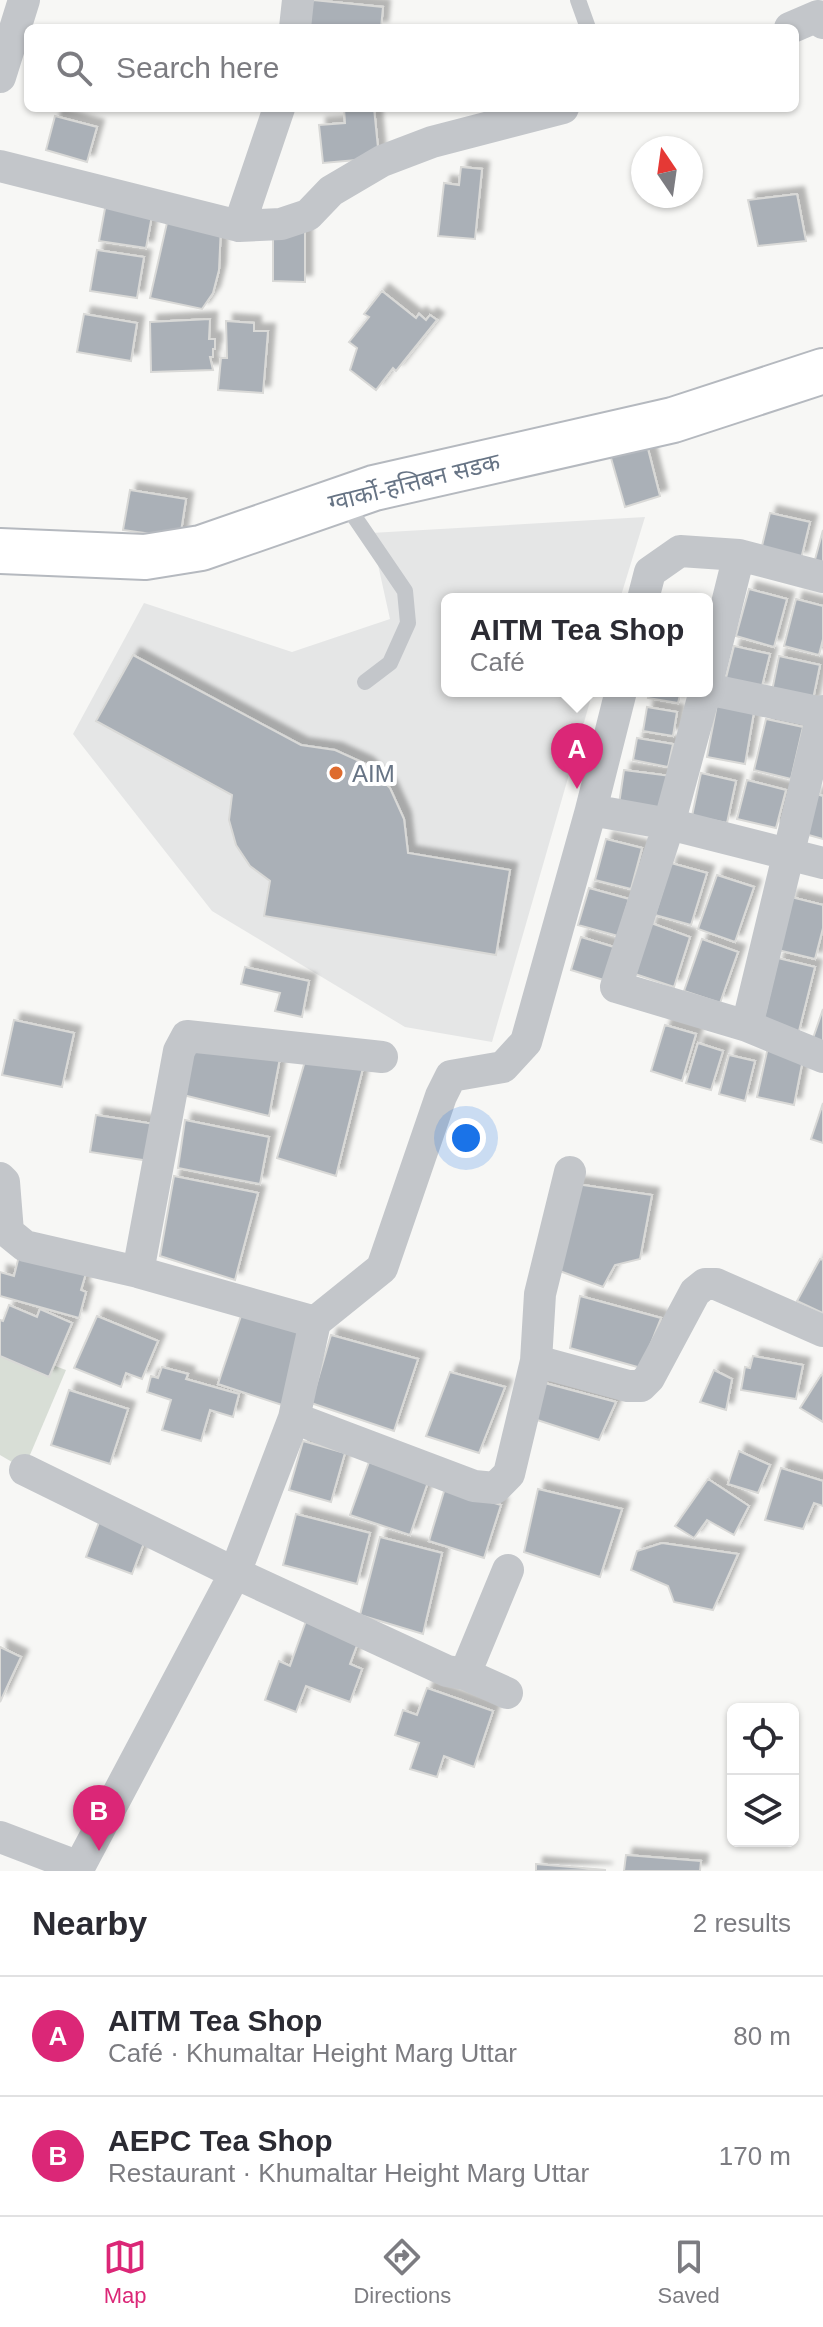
<!DOCTYPE html>
<meta charset="utf-8">
<style>
body{margin:0;font-family:Helvetica,"Noto Sans Devanagari",sans-serif;background:#f7f7f7;color:#2b2b33}
.controls{position:absolute;right:24px;bottom:24px;display:grid;overflow:hidden;border-radius:12px;box-shadow:0 2px 6px #0004}
.controls button{width:72px;height:72px;display:grid;place-items:center;padding:0;border:0;border-bottom:2px solid #e1e1e2;background:#fff;color:#2b2b33;font:40px sans-serif}
.compass{position:absolute;left:631px;top:136px;width:72px;height:72px;border-radius:50%;background:#fff;box-shadow:0 2px 6px #0004;rotate:347deg}
.you{position:absolute;left:466px;top:1138px;width:28px;height:28px;margin:-20px;border:6px solid #fff;border-radius:50%;background:#1a73e8;box-shadow:0 0 0 12px #1a73e833}
.badge{display:grid;place-items:center;width:52px;height:52px;border-radius:50%;background:#db2777;color:#fff;font-size:26px;font-weight:700}
.pin{position:absolute;translate:-50% -66px;filter:drop-shadow(0 2px 4px #0008)}
.pin::after{content:'';position:absolute;top:42px;width:28px;height:24px;background:inherit;clip-path:polygon(0 0,100% 0,50% 100%)}
.popup{position:absolute;left:441px;top:593px;width:272px;height:104px;box-sizing:border-box;display:grid;place-content:center;border-radius:12px;background:#fff;filter:drop-shadow(0 2px 6px #0005);font-size:26px;white-space:nowrap;color:#7c7c81}
.popup b{font-size:30px;color:#2b2b33}
.popup::after{content:'';position:absolute;left:50%;top:100%;margin-left:-16px;border:16px solid transparent;border-top-color:#fff}
.list{margin:0;padding:0;list-style:none}
h2{display:flex;justify-content:space-between;align-items:center;height:104px;margin:0;padding:0 32px;font-size:34px}
h2 small{font-size:26px;font-weight:400;color:#7c7c81}
.list li{display:grid;grid-template-columns:52px 1fr auto;gap:24px;align-items:center;box-sizing:border-box;height:120px;padding:0 32px;border-top:2px solid #e1e1e2}
.list b{display:block;font-size:30px;white-space:nowrap}
.list p{margin:0;font-size:26px;white-space:nowrap;color:#7c7c81}
.list em{font-size:26px;font-style:normal;color:#7c7c81}
.icon{flex:none;width:44px;height:44px;fill:none;stroke:currentColor;stroke-width:2;stroke-linecap:round;stroke-linejoin:round}
.map{position:relative;flex:none;width:823px;height:1871px;overflow:hidden}
.search{position:absolute;background:#fff;box-shadow:0 2px 6px #0004;left:24px;right:24px;top:24px;height:88px;display:flex;align-items:center;gap:20px;box-sizing:border-box;padding:0 28px;border-radius:12px;color:#7c7c81;font-size:30px}
.sheet{height:344px;background:#fff}
nav{display:flex;justify-content:space-around;align-items:center;box-sizing:border-box;height:112px;border-top:2px solid #e1e1e2;background:#fff;font-size:22px;color:#7c7c81}
nav a{display:grid;justify-items:center;gap:4px}
nav .on{color:#db2777}
.map>svg:first-child{display:block}
</style>
<div class="map">
<svg width="823" height="1871" viewBox="0 0 823 1871">
<defs>
<filter id="shadow"><feDropShadow dx="7" dy="-7" stdDeviation="2" flood-color="#0004"/></filter>
</defs>
<rect width="100%" height="100%" fill="#f7f7f5"/>
<path fill="#e5e6e6" d="M645 517 620 599H447V691H593L492 1042 405 1027 212 911 73 734 144 603 292 652 390 619 371 533Z"/>
<path fill="#d8ded6" d="M0 1346 66 1370 24 1469 0 1455Z"/>
<path fill="#aab0b7" stroke="#d9d9d7" stroke-width="2" filter="url(#shadow)" d="M313 0 383 7 381 28H301Z
M344 108H374L379 158 323 163 319 125 345 123Z
M55 116 97 127 87 162 46 150Z
M461 167 482 169 475 239 438 236 444 183 459 185Z
M797 194 806 241 758 246 748 200Z
M106 203 153 210 146 248 99 241Z
M169 214 221 226 219 270 213 293 202 309 150 298Z
M273 228H305V282L273 281Z
M97 250 144 257 137 298 90 291Z
M382 291 416 318 419 314 426 320 430 315 437 320 396 371 393 368 376 390 350 370 357 348 349 342 369 317 364 314Z
M84 314 137 323 131 361 77 352Z
M210 319 209 339H215V349H213V357H210L213 370 151 372 150 322Z
M226 321 254 323V331H268L263 393 218 390 221 358H227Z
M646 441 660 496 625 507 609 451Z
M130 490 186 499 180 538 123 530Z
M770 513 810 522 801 559 761 550Z
M823 530V569L813 567Z
M749 589 787 599 774 647 736 636Z
M796 599 823 606V639L819 655 784 646Z
M734 646 770 654 761 690 725 682Z
M133 655 301 745 335 750 366 764 390 788 404 819 408 853 510 870 496 955 264 916 270 881 250 866 236 845 229 820 232 795 96 721Z
M779 656 820 665 812 704 771 696Z
M650 691H681L678 703 648 698Z
M717 704 754 712 745 764 707 757Z
M647 707 677 712 673 736 643 731Z
M766 719 803 727 791 779 754 770Z
M637 738 673 744 668 767 633 760Z
M624 770 671 776 667 811 619 804Z
M701 773 736 781 727 823 692 816Z
M747 780 786 790 776 828 737 819Z
M816 794 823 796V839L805 834Z
M606 839 642 848 631 889 595 880Z
M671 863 707 873 691 925 655 915Z
M717 875 754 887 735 942 698 929Z
M589 888 629 899 618 936 578 925Z
M791 897 823 905V928L815 959 778 950Z
M651 923 690 937 674 987 635 974Z
M581 937 617 948 607 981 571 970Z
M702 939 738 952 720 1003 684 991Z
M778 958 815 967 798 1035 762 1026Z
M245 967 309 981 302 1017 275 1011 280 993 241 984Z
M823 1009V1051L810 1047Z
M14 1020 74 1033 62 1087 2 1075Z
M665 1025 696 1034 682 1081 651 1071Z
M698 1043 723 1051 711 1090 686 1083Z
M193 1047 280 1058 269 1116 183 1095Z
M768 1047 804 1054 794 1105 757 1097Z
M729 1055 755 1061 745 1101 719 1094Z
M305 1061 364 1064 336 1176 277 1158Z
M823 1103V1143L811 1139Z
M96 1115 161 1125 156 1162 90 1152Z
M185 1120 269 1137 260 1184 178 1168Z
M174 1176 258 1193 235 1280 160 1256Z
M576 1184 652 1195 640 1259 615 1265 603 1287 557 1270Z
M19 1256 86 1273 81 1290 86 1292 79 1318 0 1296V1272L14 1276Z
M820 1259 823 1260V1313L797 1301Z
M580 1296 661 1318 641 1368 570 1348Z
M9 1305 37 1317 40 1309 72 1323 49 1377 0 1356V1320L3 1321Z
M243 1310 307 1332 282 1405 218 1384Z
M97 1316 158 1341 142 1379 126 1373 121 1387 74 1368Z
M331 1335 418 1359 394 1431 311 1403Z
M753 1356 803 1365 796 1399 741 1390 745 1367 750 1368Z
M162 1367 188 1374 186 1379 239 1394 233 1417 210 1410 201 1441 162 1430 171 1400 147 1392 151 1376 158 1378Z
M714 1370 732 1379 726 1410 700 1402Z
M450 1372 505 1387 479 1453 426 1436Z
M821 1375 823 1376V1422L800 1408Z
M541 1382 616 1402 599 1440 531 1418Z
M69 1390 128 1409 110 1464 51 1445Z
M303 1441 345 1453 331 1502 289 1490Z
M739 1451 770 1465 758 1493 728 1484Z
M369 1462 428 1482 410 1535 350 1515Z
M781 1468 823 1481V1506L814 1503 803 1529 765 1520Z
M708 1479 749 1506 734 1535 707 1520 694 1538 675 1526Z
M445 1488 501 1505 484 1558 429 1541Z
M538 1489 622 1509 600 1577 524 1552Z
M296 1514 370 1533 357 1584 283 1565Z
M101 1517 147 1535 132 1574 86 1557Z
M380 1537 442 1553 423 1634 360 1615Z
M662 1543 738 1554 713 1610 674 1602 668 1586 631 1570 637 1551Z
M306 1621 359 1640 350 1664 362 1669 350 1702 306 1686 296 1712 265 1700 279 1661 290 1666Z
M0 1647 21 1657 0 1702Z
M427 1688 493 1711 474 1767 444 1756 437 1777 410 1769 419 1743 395 1735 403 1710 417 1715Z
M626 1855 701 1861 700 1871H624Z
M536 1864 606 1870 536 1871Z"/>
<g fill="none" stroke-linecap="round" stroke-linejoin="round">
<defs>
<path id="secondary" d="M0 551 145 557 201 548 374 488 673 420 823 371"/>
</defs>
<use href="#secondary" stroke="#b5b9bf" stroke-width="48"/>
<path stroke="#c3c6ca" stroke-width="16" d="M578 0 588 28
M343 500 405 591 408 623 390 663 365 682"/>
<path stroke="#c3c6ca" stroke-width="32" d="M295 28 298 0
M790 28 818 16 823 23
M0 77 24 0
M0 166 239 226 281 224 308 215 331 191 382 161 432 142 563 108
M239 226 279 108
M643 599 650 572 680 551 739 555
M707 684 739 555 823 577
M707 689 823 713
M705 691 669 824 616 987 747 1026 823 711
M591 810 621 691
M747 1026 823 1057
M0 1178 4 1182 8 1232 25 1246 138 1272 315 1322
M138 1272 179 1051 187 1036 382 1057
M536 1361 628 1386H641L649 1378 695 1292 705 1284H716L823 1331
M294 1418 474 1486 495 1488 509 1474 536 1361 540 1294 570 1172
M25 1470 235 1573 447 1671 465 1674 508 1570
M465 1674 507 1693
M0 1837 79 1867
M77 1871 235 1573 294 1418 315 1322 382 1268 441 1096 451 1076 503 1067 526 1042 591 810 669 824 823 863"/>
<use href="#secondary" stroke="#fff" stroke-width="44"/>
</g>
<circle fill="#de6b2e" stroke="#fff" stroke-width="3" cx="336" cy="773" r="8"/>
<g text-anchor="middle" dominant-baseline="central" stroke-width="8" stroke-linejoin="round" paint-order="stroke">
<g font-size="24" fill="#677485" stroke="#fff">
<text transform="translate(414 482) rotate(-14)">ग्वार्को-हत्तिबन सडक</text>
</g>
<g font-size="24" fill="#677485" stroke="#fff" text-anchor="start">
<text x="352" y="773">AIM</text>
</g>
</g>
</svg>
<div class="controls">
<button><svg class="icon" aria-label="locate" viewBox="0 0 24 24"><circle cx="12" cy="12" r="6"/><path d="M12 2v4M12 18v4M2 12h4M18 12h4"/></svg></button>
<button><svg class="icon" aria-label="layers" viewBox="0 0 24 24"><path d="M12 4l9 5-9 5-9-5zM3 14l9 5 9-5"/></svg></button>
</div>
<svg class="compass" viewBox="-18 -18 36 36"><path d="M0-13l5 13h-10z" fill="#e53935"/><path d="M0 13l5-13h-10z" fill="#7c7c81"/></svg>
<div class="you"></div>
<div class="pin badge" style="left:577px;top:789px">A</div>
<div class="popup"><b>AITM Tea Shop</b>Café</div>
<div class="pin badge" style="left:99px;top:1851px">B</div>
<div class="search"><svg class="icon" aria-label="search" viewBox="0 0 24 24"><circle cx="10" cy="10" r="6"/><path d="M15 15l6 6"/></svg>Search here</div>
</div>
<section class="sheet">
<h2>Nearby<small>2 results</small></h2>
<ul class="list">
<li><span class="badge">A</span><div><b>AITM Tea Shop</b><p>Café · Khumaltar Height Marg Uttar</p></div><em>80 m</em></li>
<li><span class="badge">B</span><div><b>AEPC Tea Shop</b><p>Restaurant · Khumaltar Height Marg Uttar</p></div><em>170 m</em></li>
</ul>
</section>
<nav>
<a class="on"><svg class="icon" aria-label="map" viewBox="0 0 24 24"><path d="M3 6l6-2 6 2 6-2v14l-6 2-6-2-6 2zM9 4v14M15 6v14"/></svg>Map</a>
<a><svg class="icon" aria-label="directions" viewBox="0 0 24 24"><path d="M12 3l9 9-9 9-9-9zM9 14v-3h6M13 9l2 2-2 2"/></svg>Directions</a>
<a><svg class="icon" aria-label="saved" viewBox="0 0 24 24"><path d="M7 4h10v16l-5-4-5 4z"/></svg>Saved</a>
</nav>
